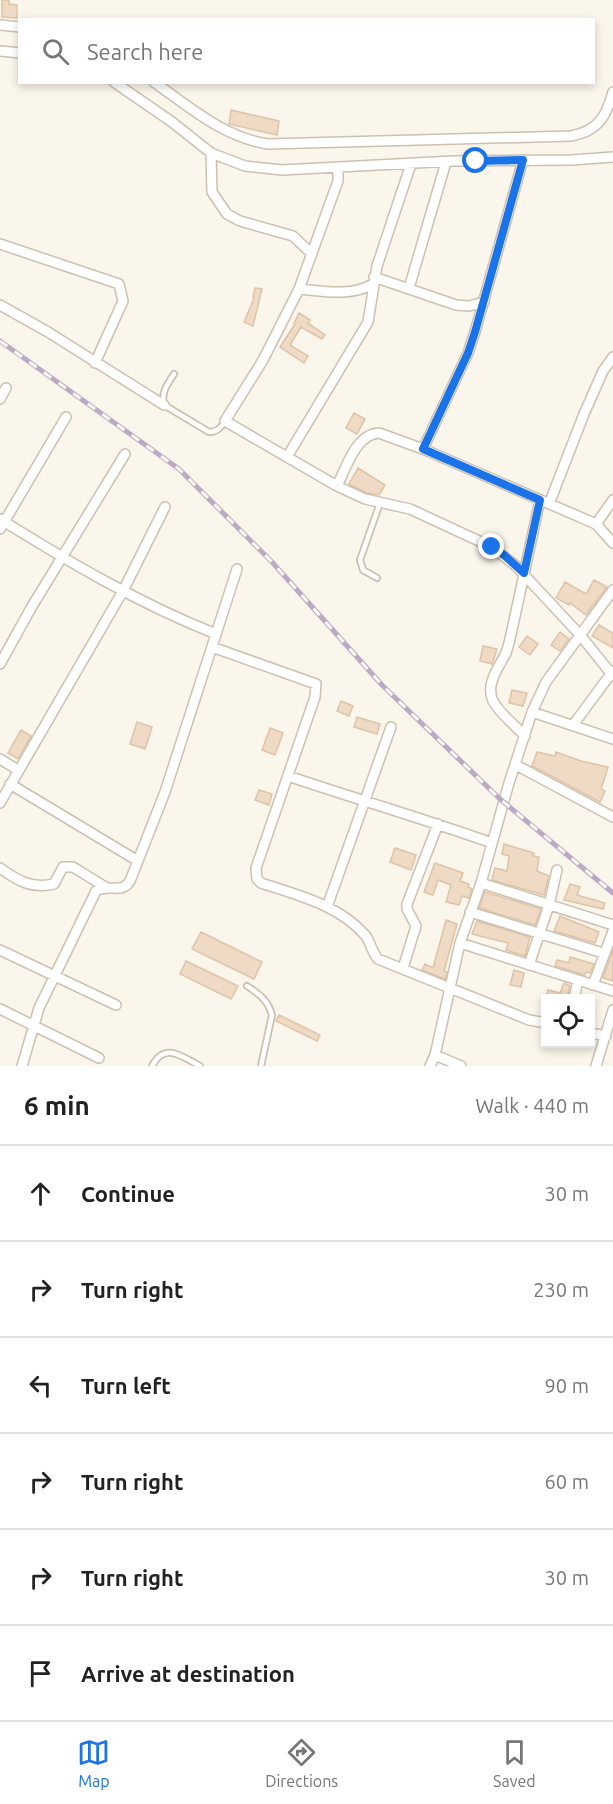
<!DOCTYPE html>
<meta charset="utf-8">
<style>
body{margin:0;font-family:Ubuntu,sans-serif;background:#f6f6f6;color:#222}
.controls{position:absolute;right:18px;bottom:18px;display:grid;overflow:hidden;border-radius:0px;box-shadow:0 3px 9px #0003}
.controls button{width:54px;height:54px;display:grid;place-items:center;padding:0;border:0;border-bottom:2px solid #e0e0e0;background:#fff;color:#222;font:30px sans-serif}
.stop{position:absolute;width:18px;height:18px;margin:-14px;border:4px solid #1a73e8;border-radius:50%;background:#fff}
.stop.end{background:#1a73e8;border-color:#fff;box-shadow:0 2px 6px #0008}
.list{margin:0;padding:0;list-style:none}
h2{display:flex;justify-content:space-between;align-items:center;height:78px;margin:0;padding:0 24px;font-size:26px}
h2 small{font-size:20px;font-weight:400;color:#767676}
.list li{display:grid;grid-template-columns:39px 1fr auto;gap:18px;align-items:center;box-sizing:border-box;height:96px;padding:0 24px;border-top:2px solid #e0e0e0}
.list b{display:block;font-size:22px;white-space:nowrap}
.list em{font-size:20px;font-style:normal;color:#767676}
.icon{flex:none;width:33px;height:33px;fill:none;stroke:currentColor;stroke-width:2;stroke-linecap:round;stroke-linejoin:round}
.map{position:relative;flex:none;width:613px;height:1066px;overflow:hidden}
.search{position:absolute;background:#fff;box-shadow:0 3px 9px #0003;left:18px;right:18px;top:18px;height:66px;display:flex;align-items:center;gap:15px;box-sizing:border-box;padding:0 21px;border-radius:0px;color:#767676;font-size:22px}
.sheet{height:654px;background:#fff}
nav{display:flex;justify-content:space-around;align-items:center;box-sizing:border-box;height:84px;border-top:2px solid #e0e0e0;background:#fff;font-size:16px;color:#767676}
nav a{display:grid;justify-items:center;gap:3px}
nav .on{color:#1a73e8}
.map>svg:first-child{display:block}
</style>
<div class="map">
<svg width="613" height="1066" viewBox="0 0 613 1066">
<rect width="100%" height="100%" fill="#fbf6eb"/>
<path fill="#eedac5" stroke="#dfc3a6" stroke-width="1.5" d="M2 0H9V4L17 5V18L2 17Z
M231 110 279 121 277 135 229 124Z
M255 288 262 289 253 326 244 322 254 298 253 297Z
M299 313 310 320 308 323 325 335 322 339 301 327 290 345 308 356 304 363 280 347 295 324 294 323Z
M354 413 365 419 357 434 346 428Z
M358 468 385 485 379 495 367 493 349 484Z
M594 580 607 587 586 615 570 603 569 605 556 598 565 582 586 594Z
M599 625 613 633V648L592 636Z
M560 632 569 639 560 651 551 645Z
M527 636 538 644 530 655 519 647Z
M483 646 497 649 492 664 480 661Z
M512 690 527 693 523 706 509 703Z
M341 701 353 706 349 716 337 711Z
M357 717 380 724 377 734 354 727Z
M137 722 152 727 145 749 130 744Z
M270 728 283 733 275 755 262 750Z
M21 730 31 736 18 759 8 753Z
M537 752 555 756 556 752 581 761 608 767 601 789 605 791 600 802 532 766Z
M259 790 272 794 269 805 255 800Z
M504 844 534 853 533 856 539 857 537 871 549 876 544 895 492 880 495 868 507 871 509 856 502 854Z
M395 848 416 855 411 870 390 862Z
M435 863 463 873 460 881 469 884 468 887 472 889 469 898 462 896 459 905 446 902 451 885 438 880 433 895 424 892Z
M570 884 580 887 577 895 605 903 603 909 564 900Z
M485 892 541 909 535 925 479 908Z
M560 916 599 932 595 943 554 931Z
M446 920 457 924 444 971 447 972 445 979 422 970 425 964 433 968Z
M477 921 530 937 525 956 506 950 508 943 472 934Z
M201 932 262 962 254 979 192 949Z
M613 950V981L603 978Z
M570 957 594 964 590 973 586 972 585 975 555 966 557 960 569 963Z
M186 961 238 986 231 999 180 974Z
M514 970 524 973 521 987 510 985Z
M564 983 570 986 567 999 546 997 548 990 560 993Z
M279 1015 320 1035 317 1041 276 1021Z"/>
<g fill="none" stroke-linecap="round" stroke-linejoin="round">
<defs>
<path id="service" d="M174 374C167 385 161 392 164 405L209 432C217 432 221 428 225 421
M377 578 363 570 360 560 380 503
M247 986C259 994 268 1000 272 1015L261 1066
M152 1066C165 1042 181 1056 200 1066"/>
<path id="minor" d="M0 25 20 27
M0 51 20 53
M114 82 172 122 211 153 245 166 282 170 453 161 572 160 613 157
M154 82C189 107 225 138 268 144L571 136C598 131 606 117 613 92
M211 153 212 192 227 214 240 221 293 236 312 254
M338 167V181L299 289 263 360 225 421 337 486 365 499 410 509 492 547 515 565 581 636 613 676
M0 244 119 284 123 301 95 363
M374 277 456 305 469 306 484 302
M409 288 446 162
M299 289C323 291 351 297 373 284
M0 305 48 332 164 405
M0 399 6 388
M423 449 468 353 475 332 523 160
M287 457 368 322 377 266 411 164
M337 486C346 468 356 434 379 433L423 449 596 524 613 543
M549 504 584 414 603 371 613 357
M0 519C69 562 140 604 216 634
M596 524 613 500
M0 529 66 417
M212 647 316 684 315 697 256 868 257 879 261 883C297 895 339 905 365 935 371 942 371 951 378 959L529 1020 546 1023
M0 664 31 608 125 454
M532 712 613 739
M573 725 613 671
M525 736C515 725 500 714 493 701 485 684 499 667 506 653 509 645 510 638 512 630L540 500
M0 759 18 770
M516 765 613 817
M288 776C356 799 425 819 492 843
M10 784 138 861
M0 803 123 591 165 507
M0 868C18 881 31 889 54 884L63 867H73L107 888
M481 883 613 925
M327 907 391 727
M470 912 603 953
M460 943 613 991
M0 950 116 1005
M529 965 549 905 557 870
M403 968 416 926 407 909V904L438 824
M593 985 613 931
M574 999 578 980
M0 1009 99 1058
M590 1033 606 1036
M435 1055 461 1066
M22 1066 39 1008 96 891C109 883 121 895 130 881L165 792 237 569
M430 1066 435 1055 460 943 481 883 509 783 532 712 546 682 613 590
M596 1066 613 1010"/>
</defs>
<use href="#service" stroke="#cdc0b1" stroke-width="8"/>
<use href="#minor" stroke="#cdc0b1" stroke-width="12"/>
<use href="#service" stroke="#fff" stroke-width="4.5"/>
<use href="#minor" stroke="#fff" stroke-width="9"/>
<defs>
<path id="rail" d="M0 341 179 469 272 562 382 685 500 799 613 893"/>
</defs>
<use href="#rail" stroke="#bba9c5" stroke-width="5"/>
<use href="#rail" stroke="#fefaf1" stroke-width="3" stroke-dasharray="9" stroke-linecap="butt"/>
</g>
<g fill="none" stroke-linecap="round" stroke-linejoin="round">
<path stroke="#1a73e8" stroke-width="8" d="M476 161 523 160 475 332 468 353 423 449 540 500 524 573 504 555 492 547"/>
</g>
</svg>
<div class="controls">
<button><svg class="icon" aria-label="locate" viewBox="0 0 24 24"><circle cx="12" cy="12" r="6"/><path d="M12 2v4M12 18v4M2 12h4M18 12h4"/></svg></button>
</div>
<div class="stop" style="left:476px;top:161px"></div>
<div class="stop end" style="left:492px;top:547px"></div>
<div class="search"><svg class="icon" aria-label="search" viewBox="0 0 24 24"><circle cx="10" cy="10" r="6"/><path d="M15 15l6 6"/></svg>Search here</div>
</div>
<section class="sheet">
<h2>6 min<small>Walk · 440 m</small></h2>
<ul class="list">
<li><svg class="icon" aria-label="ahead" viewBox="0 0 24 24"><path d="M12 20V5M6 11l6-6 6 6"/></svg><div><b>Continue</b></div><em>30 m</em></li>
<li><svg class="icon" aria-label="right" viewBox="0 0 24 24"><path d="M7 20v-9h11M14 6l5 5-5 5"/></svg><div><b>Turn right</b></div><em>230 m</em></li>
<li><svg class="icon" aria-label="left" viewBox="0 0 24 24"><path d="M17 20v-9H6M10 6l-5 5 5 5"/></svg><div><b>Turn left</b></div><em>90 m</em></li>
<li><svg class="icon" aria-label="right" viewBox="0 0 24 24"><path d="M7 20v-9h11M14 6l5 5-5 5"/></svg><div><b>Turn right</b></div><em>60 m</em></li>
<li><svg class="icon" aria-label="right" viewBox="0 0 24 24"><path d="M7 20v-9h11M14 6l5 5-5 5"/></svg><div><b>Turn right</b></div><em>30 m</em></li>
<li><svg class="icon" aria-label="arrive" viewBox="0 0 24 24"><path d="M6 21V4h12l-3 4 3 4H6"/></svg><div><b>Arrive at destination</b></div></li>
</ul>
</section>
<nav>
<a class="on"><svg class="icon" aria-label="map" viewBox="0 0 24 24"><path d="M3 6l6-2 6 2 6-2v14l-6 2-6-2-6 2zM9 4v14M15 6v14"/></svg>Map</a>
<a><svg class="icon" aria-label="directions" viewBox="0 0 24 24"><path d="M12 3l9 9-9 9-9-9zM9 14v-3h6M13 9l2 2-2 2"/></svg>Directions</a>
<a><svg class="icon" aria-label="saved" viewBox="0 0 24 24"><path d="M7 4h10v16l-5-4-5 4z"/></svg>Saved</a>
</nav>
